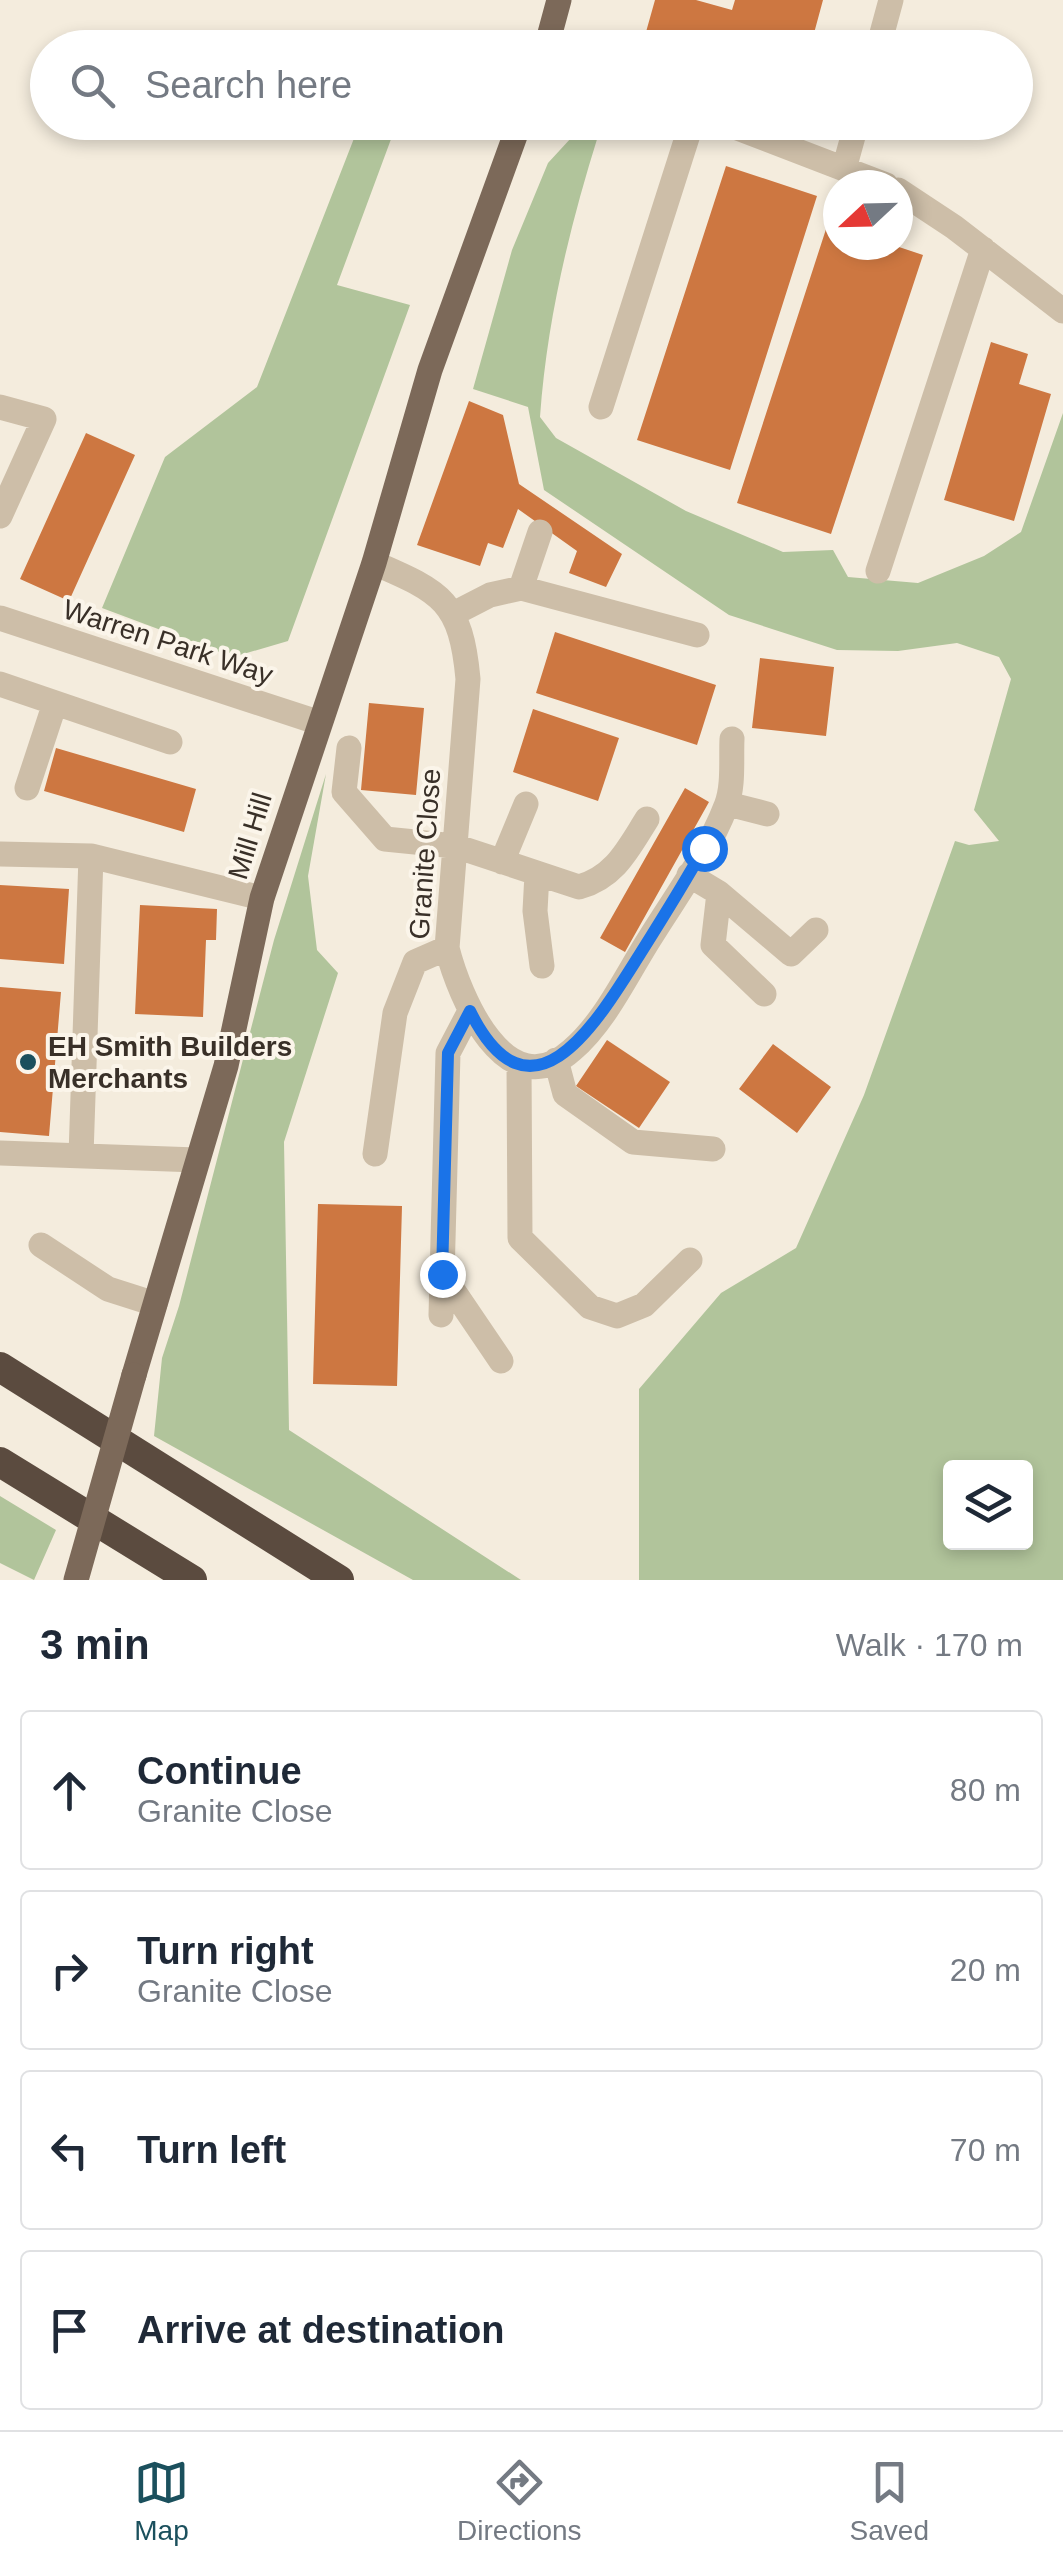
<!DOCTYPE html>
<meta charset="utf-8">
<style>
body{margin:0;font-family:Helvetica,sans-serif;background:#f6f6f7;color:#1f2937}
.controls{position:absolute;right:30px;bottom:30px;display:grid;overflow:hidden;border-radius:10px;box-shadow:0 5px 15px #0003}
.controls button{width:90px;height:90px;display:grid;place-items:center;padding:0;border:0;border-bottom:2px solid #e0e1e3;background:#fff;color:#1f2937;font:50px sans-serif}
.compass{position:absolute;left:823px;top:170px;width:90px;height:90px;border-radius:50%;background:#fff;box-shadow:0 5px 15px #0003;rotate:248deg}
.stop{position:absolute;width:30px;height:30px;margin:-22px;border:8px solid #1a73e8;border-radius:50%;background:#fff}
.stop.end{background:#1a73e8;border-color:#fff;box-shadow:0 2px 10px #0008}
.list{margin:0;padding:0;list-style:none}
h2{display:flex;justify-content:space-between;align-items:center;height:130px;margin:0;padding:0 40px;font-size:42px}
h2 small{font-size:32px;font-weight:400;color:#747a83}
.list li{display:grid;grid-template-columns:65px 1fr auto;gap:30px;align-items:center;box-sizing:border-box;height:160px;margin:0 20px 20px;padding:0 20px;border:2px solid #e0e1e3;border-radius:10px}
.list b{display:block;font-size:38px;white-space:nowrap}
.list p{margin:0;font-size:32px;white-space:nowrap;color:#747a83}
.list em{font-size:32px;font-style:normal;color:#747a83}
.icon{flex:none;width:55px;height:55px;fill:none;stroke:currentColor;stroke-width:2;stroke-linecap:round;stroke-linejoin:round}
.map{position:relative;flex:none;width:1063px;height:1580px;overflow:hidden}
.search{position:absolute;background:#fff;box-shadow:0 5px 15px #0003;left:30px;right:30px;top:30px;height:110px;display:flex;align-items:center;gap:25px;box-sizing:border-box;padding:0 35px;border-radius:55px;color:#747a83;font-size:38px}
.sheet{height:850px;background:#fff}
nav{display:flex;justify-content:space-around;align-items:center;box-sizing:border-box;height:140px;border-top:2px solid #e0e1e3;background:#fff;font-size:28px;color:#747a83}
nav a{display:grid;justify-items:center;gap:5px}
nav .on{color:#1b505d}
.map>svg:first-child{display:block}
</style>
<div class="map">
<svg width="1063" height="1580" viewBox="0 0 1063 1580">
<rect width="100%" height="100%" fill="#f4ecdd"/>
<path fill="#b1c49b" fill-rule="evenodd" d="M360 123H397L337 285 410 305 288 641 233 657 102 608 165 457 257 387Z
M583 125 598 136C569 229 547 320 540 417L556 438 686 511 783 552 833 550 848 577 918 583 984 556 1021 532 1063 413V1580H639V1389L721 1293 796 1248 864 1095 955 841 969 845 999 841 974 810 1011 679 999 657 957 643 898 651 837 650 729 615 544 490 528 407 473 389 512 250 548 163ZM950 1468H1026V1542H950Z
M326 774 308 876 317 950 338 973 284 1142 289 1430 521 1580H413L154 1436 162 1358 179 1306 274 940Z
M0 1496 56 1530 34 1580 0 1563Z"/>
<path fill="#cd7741" d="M655 0H696L732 10 735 0H823L810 48H701L646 32Z
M726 166 817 196 730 470 637 440Z
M828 223 838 227V245H893L923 255 831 534 737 503Z
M991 342 1028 354 1019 384 1051 394 1014 521 944 500Z
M469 401 503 415 519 484 622 554 606 587 569 573 577 551 518 509 503 548 488 543 480 566 417 545Z
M86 433 135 455 69 601 20 579Z
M555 632 716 685 697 745 536 693Z
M760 658 834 667 826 736 752 728Z
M369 703 424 708 416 795 361 790Z
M533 709 619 738 598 801 513 772Z
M56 748 196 789 184 832 44 791Z
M685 788 709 802 625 952 600 938Z
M0 885 69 889 64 964 0 959Z
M140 905 217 909 216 940H206L203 1017 135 1014Z
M0 987 61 992 49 1136 0 1132Z
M607 1040 670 1082 639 1128 576 1086Z
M773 1044 831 1087 797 1133 739 1089Z
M318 1204 402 1206 397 1386 313 1384Z"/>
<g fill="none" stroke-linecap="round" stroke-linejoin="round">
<path stroke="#cdbea8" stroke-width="25" d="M878 48 891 0
M722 122 886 185
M844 169 857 122
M898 190 954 227 1063 311
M0 407 44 419 0 516
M601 407 692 122
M374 563C442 592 461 602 468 679L447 948C459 996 506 1109 572 1050 605 1022 627 974 650 938 676 896 708 853 726 806 734 787 731 759 732 739
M878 571 983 249
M521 588 540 532
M455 613 490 595 521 588 697 635
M0 618 317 722
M0 684 170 742
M349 748 344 792 385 839 455 846 579 887C615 877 628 849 647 819
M27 788 55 703
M728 804 767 814
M0 854 91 856 262 898
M502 862 526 804
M537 874 535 911 542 966
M689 875 719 893 713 945 764 994
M719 893 791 954 816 930
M556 1060 565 1094 633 1142 713 1149
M519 1064 520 1238 590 1307 617 1316 644 1305 690 1260
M0 1153 197 1160
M375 1154 395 1013 415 962 447 948
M81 1156 91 856
M41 1245 108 1289 155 1304
M442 1274 501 1361
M441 1315 448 1053 470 1011"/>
<path stroke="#7c6959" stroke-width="25" d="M546 48 559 0
M134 1375 226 1066 262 898 374 563 430 370 520 122"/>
<path stroke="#5b4b3f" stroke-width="30" d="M0 1367 339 1580
M0 1462 192 1580"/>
<path stroke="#7c6959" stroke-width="25" d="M76 1580 134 1375"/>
</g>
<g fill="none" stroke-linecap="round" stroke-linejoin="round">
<path stroke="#1a73e8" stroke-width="12" d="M442 1274 448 1053 470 1011C532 1136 600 1017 640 954 662 919 684 884 704 848"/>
</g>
<circle fill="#1b505d" stroke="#fbf5ea" stroke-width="4" cx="28" cy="1062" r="10"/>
<g text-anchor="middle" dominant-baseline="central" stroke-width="8" stroke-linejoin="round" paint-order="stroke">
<g font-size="28" fill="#393028" stroke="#fbf5ea">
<text transform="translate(168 642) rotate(18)">Warren Park Way</text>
<text transform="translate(250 836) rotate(-73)">Mill Hill</text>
<text transform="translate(425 854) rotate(-86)">Granite Close</text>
</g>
<g font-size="28" font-weight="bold" fill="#393028" stroke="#fbf5ea" text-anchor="start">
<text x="48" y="1046">EH Smith Builders<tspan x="48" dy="32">Merchants</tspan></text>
</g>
</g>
</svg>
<div class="controls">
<button><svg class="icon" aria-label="layers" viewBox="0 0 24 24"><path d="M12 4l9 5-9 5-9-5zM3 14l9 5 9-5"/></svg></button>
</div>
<svg class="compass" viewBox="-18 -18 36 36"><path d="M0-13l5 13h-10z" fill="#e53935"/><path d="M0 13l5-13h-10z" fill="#747a83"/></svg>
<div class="stop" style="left:704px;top:848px"></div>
<div class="stop end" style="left:442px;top:1274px"></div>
<div class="search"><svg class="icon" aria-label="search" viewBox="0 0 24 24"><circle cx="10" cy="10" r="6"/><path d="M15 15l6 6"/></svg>Search here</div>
</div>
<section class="sheet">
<h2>3 min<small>Walk · 170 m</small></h2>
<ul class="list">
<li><svg class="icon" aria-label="ahead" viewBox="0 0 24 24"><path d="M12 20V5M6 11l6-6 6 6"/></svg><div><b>Continue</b><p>Granite Close</p></div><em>80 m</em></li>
<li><svg class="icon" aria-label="right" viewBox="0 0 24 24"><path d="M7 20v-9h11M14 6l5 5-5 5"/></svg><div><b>Turn right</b><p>Granite Close</p></div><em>20 m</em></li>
<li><svg class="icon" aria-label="left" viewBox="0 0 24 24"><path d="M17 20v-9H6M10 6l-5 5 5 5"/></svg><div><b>Turn left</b></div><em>70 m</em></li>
<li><svg class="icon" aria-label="arrive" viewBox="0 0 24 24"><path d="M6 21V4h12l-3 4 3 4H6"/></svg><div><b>Arrive at destination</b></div></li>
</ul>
</section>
<nav>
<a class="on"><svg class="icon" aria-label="map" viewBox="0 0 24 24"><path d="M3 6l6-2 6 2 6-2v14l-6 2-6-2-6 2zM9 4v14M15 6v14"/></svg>Map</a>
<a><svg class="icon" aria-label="directions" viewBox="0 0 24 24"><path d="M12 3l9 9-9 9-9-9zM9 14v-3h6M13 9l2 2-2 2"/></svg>Directions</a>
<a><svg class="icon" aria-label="saved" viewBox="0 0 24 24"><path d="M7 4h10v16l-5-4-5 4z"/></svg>Saved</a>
</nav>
